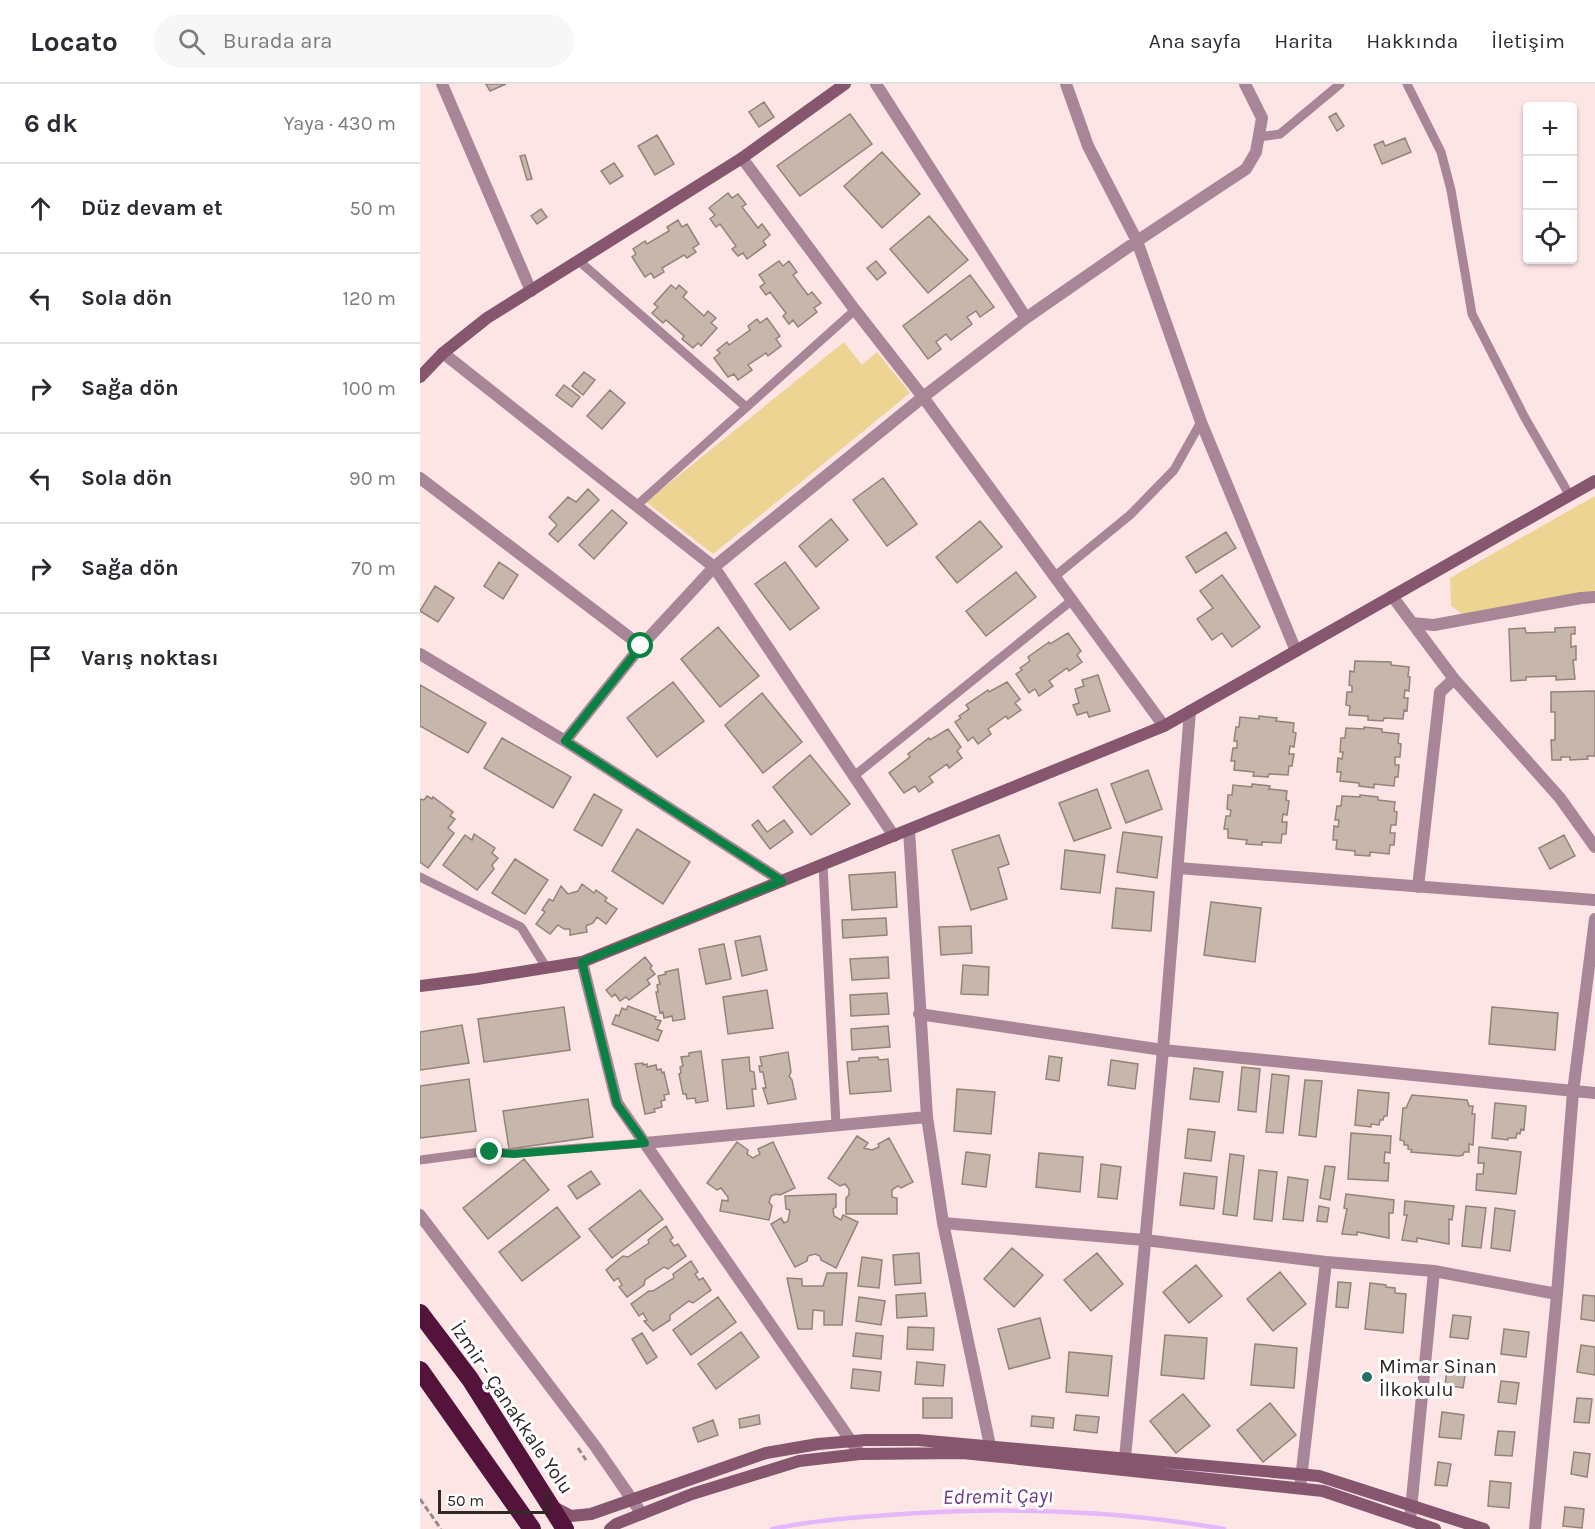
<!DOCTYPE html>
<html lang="tr">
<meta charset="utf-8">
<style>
body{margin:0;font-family:Karla,sans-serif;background:#f7f7f7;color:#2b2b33}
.controls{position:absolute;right:18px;top:18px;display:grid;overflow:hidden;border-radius:6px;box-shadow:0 2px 4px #0004}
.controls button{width:54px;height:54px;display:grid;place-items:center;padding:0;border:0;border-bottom:2px solid #e1e1e2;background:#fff;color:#2b2b33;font:30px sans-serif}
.scale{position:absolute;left:18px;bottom:15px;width:111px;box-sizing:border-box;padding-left:6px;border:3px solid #302727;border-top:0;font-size:16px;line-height:21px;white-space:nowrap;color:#302727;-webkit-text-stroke:4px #fff;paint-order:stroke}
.stop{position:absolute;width:18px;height:18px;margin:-14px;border:4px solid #0b8043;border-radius:50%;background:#fff}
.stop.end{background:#0b8043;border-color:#fff;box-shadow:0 2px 6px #0008}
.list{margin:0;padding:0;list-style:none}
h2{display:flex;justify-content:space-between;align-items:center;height:78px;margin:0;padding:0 24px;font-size:26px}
h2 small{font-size:20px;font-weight:400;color:#7c7c81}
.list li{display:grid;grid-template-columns:39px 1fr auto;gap:18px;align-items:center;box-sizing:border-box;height:90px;padding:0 24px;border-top:2px solid #e1e1e2}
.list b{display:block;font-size:22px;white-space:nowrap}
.list em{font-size:20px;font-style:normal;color:#7c7c81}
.icon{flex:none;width:33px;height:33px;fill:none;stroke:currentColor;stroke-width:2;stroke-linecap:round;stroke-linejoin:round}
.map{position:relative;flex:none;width:1175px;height:1445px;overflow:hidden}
header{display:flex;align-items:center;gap:36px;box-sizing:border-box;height:84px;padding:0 30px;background:#fff;border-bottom:2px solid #e1e1e2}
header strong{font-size:28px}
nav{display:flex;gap:33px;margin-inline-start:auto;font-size:21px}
.search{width:420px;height:54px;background:#f7f7f7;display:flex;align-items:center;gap:15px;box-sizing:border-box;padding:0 21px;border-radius:33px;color:#7c7c81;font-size:22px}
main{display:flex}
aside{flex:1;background:#fff}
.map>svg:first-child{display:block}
</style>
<header>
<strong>Locato</strong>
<div class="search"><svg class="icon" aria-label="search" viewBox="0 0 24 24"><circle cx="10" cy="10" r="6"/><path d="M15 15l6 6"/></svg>Burada ara</div>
<nav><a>Ana sayfa</a><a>Harita</a><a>Hakkında</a><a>İletişim</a></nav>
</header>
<main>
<aside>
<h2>6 dk<small>Yaya · 430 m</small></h2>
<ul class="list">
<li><svg class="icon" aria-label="ahead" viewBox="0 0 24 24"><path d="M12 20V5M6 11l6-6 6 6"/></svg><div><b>Düz devam et</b></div><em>50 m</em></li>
<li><svg class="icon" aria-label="left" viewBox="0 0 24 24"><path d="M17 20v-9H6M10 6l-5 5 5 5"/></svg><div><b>Sola dön</b></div><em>120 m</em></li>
<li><svg class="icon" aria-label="right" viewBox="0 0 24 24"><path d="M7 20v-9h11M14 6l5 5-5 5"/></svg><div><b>Sağa dön</b></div><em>100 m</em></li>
<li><svg class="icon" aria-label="left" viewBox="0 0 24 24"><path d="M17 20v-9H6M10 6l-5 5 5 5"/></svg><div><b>Sola dön</b></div><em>90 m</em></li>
<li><svg class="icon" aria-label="right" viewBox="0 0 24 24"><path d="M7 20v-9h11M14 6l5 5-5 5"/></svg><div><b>Sağa dön</b></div><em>70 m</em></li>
<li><svg class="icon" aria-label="arrive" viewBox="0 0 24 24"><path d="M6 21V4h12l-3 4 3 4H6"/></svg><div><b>Varış noktası</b></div></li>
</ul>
</aside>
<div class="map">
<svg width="1175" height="1445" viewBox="0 0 1175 1445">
<rect width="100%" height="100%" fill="#fce5e4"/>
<path fill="#edd492" d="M424 258 442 281 457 268 490 309 293 470 226 418Z
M1175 412V508L1047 533 1031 522 1030 494Z"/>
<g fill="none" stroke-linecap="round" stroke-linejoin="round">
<path stroke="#e4b7fb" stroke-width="4.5" d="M352 1445C395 1436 439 1433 483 1430 591 1423 698 1426 804 1445"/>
</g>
<path fill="#c7b6ab" stroke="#938378" stroke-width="1.5" d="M66 0H86L70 7Z
M344 18 354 33 339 43 329 28Z
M916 29 924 42 917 47 909 33Z
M430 30 452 60 380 112 357 82Z
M237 51 254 80 235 91 218 62Z
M985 54 991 68 962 80 954 61 963 57 965 62Z
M462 68 500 110 462 144 424 102Z
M105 71 112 95 107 96 100 72Z
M194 79 203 92 190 100 181 87Z
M308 109 312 114 318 110 326 120 322 123 338 144 342 140 350 151 343 157 346 161 327 175 323 169 318 172 312 165 316 162 300 140 296 143 290 135 295 131 289 124Z
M121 125 127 133 117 140 111 132Z
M509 132 548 176 508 209 470 165Z
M258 136 262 143 267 140 279 160 273 164 276 168 267 174 264 171 242 184 244 188 234 194 231 189 225 193 212 173 216 170 213 165 225 157 227 160 249 147 247 143Z
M359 177 363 182 369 177 377 188 373 191 388 211 392 208 401 219 394 224 397 228 378 243 373 236 369 240 363 232 366 229 350 208 346 211 340 203 345 199 339 191Z
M456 177 466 189 457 196 447 184Z
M550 191 574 223 560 233 556 227 547 233 552 240 531 256 526 250 516 258 521 265 508 275 483 242Z
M251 201 256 205 259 201 267 208 263 213 284 232 288 227 296 234 291 239 297 244 281 262 278 259 273 264 262 255 264 252 246 236 243 239 232 229 238 223 234 220Z
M347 234 360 252 356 255 361 262 348 272 346 269 328 281 332 286 318 296 314 290 308 293 294 274 300 269 297 266 307 258 309 261 330 246 328 242 337 235 340 239Z
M164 288 175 296 163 311 152 302Z
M144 301 160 313 152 323 136 311Z
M190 306 205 319 182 345 167 332Z
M463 394 497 440 467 462 433 416Z
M168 405 179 416 138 458 129 450 137 441 129 433 148 413 156 418Z
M192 426 207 439 174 475 159 461Z
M411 435 428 456 396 483 379 462Z
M560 437 582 463 537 499 516 473Z
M806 448 816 464 776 489 766 473Z
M79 478 98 491 83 515 64 502Z
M365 478 399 524 370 546 335 500Z
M596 488 616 513 566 552 546 527Z
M802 491 840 543 812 563 802 549 792 556 777 535 793 524 780 507Z
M15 502 34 514 18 538 0 527Z
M298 543 339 592 300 623 261 575Z
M1155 543V550H1151V563L1156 562V576H1153L1155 595 1136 596V592L1106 593V596L1091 597 1089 545 1105 544 1106 549 1135 548V544Z
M648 549 661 567 657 571 662 578 649 587 647 584 629 597 633 602 619 612 615 605 609 609 596 590 602 586 600 584 610 577 608 573 629 558 630 560Z
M935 577 971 578V581L989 583 988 593H990L989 607 985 606 984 614H988L987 627 984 626 983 635 964 634 963 637 948 636V632L929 631 930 622 926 621 927 608H932V602L929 601 930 587 934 588Z
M678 591 690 627 669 633 667 628 657 631 653 621 659 619 655 605 664 602 662 596Z
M253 598 284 637 237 673 207 634Z
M587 598 600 615 595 619 601 626 588 635 586 632 568 645 571 650 558 660 553 653 548 657 535 638 541 634 539 632 549 625 546 621 568 606 569 608Z
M0 601 66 639 48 669 0 642Z
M1175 607V672H1167L1168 675 1150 676V673H1141V676H1132L1131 656H1135V628H1131V608Z
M342 609 382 658 343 689 305 641Z
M839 632 857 634 856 637 874 639 873 648 876 649 874 663 870 662 869 670H874L872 682H869L868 691 849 690 848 693 833 692 834 688 814 686 815 677H811L813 664H817V657H814L816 643H819L820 633 839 635Z
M944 643 962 645V648L979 650 978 659 981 660 980 673H975V681H979L978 693H975L974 702 954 700V704L939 702V699L920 697 921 688H917L918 674 922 675 923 668H920L921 654H925L926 644 944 645Z
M528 645 541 663 537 667 542 674 529 684 527 680 509 693 513 698 499 708 495 702 484 709 469 689 490 673 488 670 509 654 510 656Z
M82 654 151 693 133 724 64 684Z
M390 671 430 720 391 751 353 703Z
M728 686 742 725 706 739 691 700Z
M832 700 850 702 849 705 867 707 866 716 869 717 867 731 863 730 862 738H867L866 750H862L861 759 842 758V761L826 760 827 756 808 754V745H804L806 732H810L811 726 807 725 808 711H812L813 701 832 703Z
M677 705 691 744 654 757 639 719Z
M174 710 202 726 182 762 154 746Z
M940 711 958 713V716L975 718 974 727 977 728 976 741H971L970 749H975L974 761H970L969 770 950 768V772L935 771V767L916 765 917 756H913L914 742 918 743 919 736H915L917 722H921L922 712 940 713Z
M7 712 12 715 13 713 33 728 30 732 35 735 28 744 34 749 8 784 0 778V715L4 716Z
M338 736 347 748 364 736 373 748 350 765 332 741Z
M217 745 270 778 243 820 192 787Z
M703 748 742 753 737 794 697 788Z
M54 750 75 764 72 769 78 774 72 781 74 785 57 806 23 781 45 751 52 756Z
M579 751 589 780 578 784 587 815 551 826 532 766Z
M1144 751 1155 772 1130 785 1119 764Z
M645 766 685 771 680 809 641 805Z
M95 775 128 796 105 830 72 809Z
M475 788 477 823 432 826 429 791Z
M162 800 174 809 176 806 187 814 185 817 197 825 186 840 177 833 173 839 166 842 167 848 150 851V845H144L138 841 130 850 116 840 125 828 122 826 129 815 133 817 141 802 148 810 158 807Z
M696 804 734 808 731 847 692 844Z
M791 818 841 824 835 878 784 871Z
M466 834 467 851 423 854 422 836Z
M551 842 552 869 521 871 519 843Z
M340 852 347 886 322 892 315 857Z
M304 860 311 895 286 900 279 865Z
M225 873 232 882 230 884 235 890 227 896 230 900 209 916 206 913 200 917 195 910 192 913 186 906Z
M468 873 469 894 432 896 430 875Z
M543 881 569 883 568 911 541 910Z
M258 885 265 935 253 937 252 932 244 934 243 928 240 929 236 908H238L237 901 240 900 238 892 246 890 245 888Z
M347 906 353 944 308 950 303 913Z
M467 909 469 930 431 932 430 911Z
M208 922 236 933 235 935 241 937 237 945 242 947 238 957 192 940 196 931 199 932 202 924 206 926Z
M144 923 150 966 64 978 58 935Z
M1072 923 1138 929 1135 966 1069 960Z
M42 941 49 979 0 986V948Z
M468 942 470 963 432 966 431 945Z
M281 967 288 1017 276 1019 275 1014 267 1015 266 1010H263L259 990 261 989 260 983 263 982 261 973 269 972V969Z
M368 968 371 988 369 992 372 996 376 1015 348 1020 343 1004H346L343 988H340L339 982H342L340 973Z
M629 972 642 974 639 997 626 995Z
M329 973 330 987 334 988 336 1005H332L334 1022 307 1025 302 976Z
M458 973 459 976 468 975 471 1007 430 1010 427 978 439 977V974Z
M691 976 718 980 715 1005 688 1001Z
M223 979V981L227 980V983L236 981 237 986 241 985 242 989 244 988 249 1010 244 1011 245 1016 241 1017 242 1023 234 1025 235 1028 225 1030 215 980Z
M822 983 840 985 836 1028 818 1026Z
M774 984 803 988 799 1018 770 1015Z
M852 990 869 992 863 1049 846 1048Z
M49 995 56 1047 0 1054V1002Z
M885 996 902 997 896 1053 879 1051Z
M537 1005 575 1008 571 1050 534 1047Z
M938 1006 969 1009 967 1032H964L963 1036H960L959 1041 951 1040V1043L935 1041Z
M992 1011 1047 1016 1049 1022H1053L1052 1030H1055L1053 1061 1049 1060V1068H1044L1043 1071 1039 1072 991 1068 992 1066 988 1065V1061H984V1057L980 1056 983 1024H986Z
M168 1015 173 1053 89 1065 83 1027Z
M1075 1019 1106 1022 1104 1046 1101 1045 1100 1050 1097 1049 1096 1054H1088V1056L1072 1054Z
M768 1045 795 1048 791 1077 765 1074Z
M931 1049 971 1052 970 1069 965 1068 964 1079H969L968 1097 928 1095Z
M437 1052 448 1059 444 1064 452 1066 459 1063 458 1060 469 1054 493 1098 481 1104 478 1102 472 1106V1113L477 1114V1130H426V1114L429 1111V1105L425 1100 420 1102 408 1094Z
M317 1058 328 1066 327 1070 333 1074 340 1070 338 1065 353 1058 375 1104 360 1111 356 1110 351 1112 349 1118 352 1122 349 1136 300 1127 302 1116 308 1117V1113L301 1104 297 1106 287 1099Z
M1059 1063 1101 1068 1096 1110 1056 1106 1057 1090H1063L1064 1079H1058Z
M546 1068 570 1071 566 1103 542 1100Z
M619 1069 663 1073 660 1108 616 1103Z
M810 1070 824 1072 817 1132 803 1130Z
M104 1075 129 1106 68 1155 43 1124Z
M681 1080 701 1083 697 1115 678 1113Z
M905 1082 915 1083 910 1116 900 1114Z
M839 1086 857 1088 852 1137 834 1135Z
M171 1087 180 1100 157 1115 148 1102Z
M764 1089 797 1093 794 1125 760 1121Z
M868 1093 888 1096 883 1137 863 1135Z
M220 1106 243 1135 192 1174 169 1145Z
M416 1110V1123L413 1125 414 1132 421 1136 423 1131 438 1138 416 1184 401 1176 400 1172 395 1170 388 1172 387 1177 375 1183 351 1140 361 1134 364 1139 368 1137 370 1126 366 1125 365 1112Z
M926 1110 974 1116 973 1129H969V1154L937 1148V1151L922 1150 927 1125 924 1124Z
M985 1117 1034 1122 1032 1136 1029 1135V1160L997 1154V1158L982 1156 987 1131H984Z
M899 1122 909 1124 907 1138 897 1137Z
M1046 1122 1066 1124 1061 1164 1042 1162Z
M137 1123 160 1153 102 1197 79 1168Z
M1075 1124 1095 1127 1090 1167 1071 1164Z
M246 1142 253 1154 250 1156 254 1162 258 1160 266 1172 248 1185 244 1183 225 1196 224 1201 207 1213 199 1203 202 1201 198 1194 194 1197 186 1186 203 1172 208 1173 229 1159 228 1156Z
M592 1164 623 1191 594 1223 564 1195Z
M499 1169 501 1199 475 1201 473 1171Z
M677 1169 703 1200 671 1227 644 1196Z
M442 1173 462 1176 459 1204 438 1202Z
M271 1177 278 1188 275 1190 279 1196 283 1194 291 1206 273 1219 269 1217 250 1231V1236L233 1247 224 1237 227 1236 223 1229 219 1232 211 1220 229 1207H233L254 1194 253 1190Z
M776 1181 802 1212 769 1239 743 1208Z
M860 1188 886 1220 853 1247 827 1215Z
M407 1189H427L422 1241H404V1227L393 1226 392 1245H378L367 1194 382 1195V1202H403Z
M918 1198 931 1199 928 1224 916 1223Z
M950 1199 966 1201V1203L975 1204V1209L986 1210 983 1249 945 1245Z
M505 1209 507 1232 477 1234 476 1211Z
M1163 1211 1175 1212V1237L1161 1235Z
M298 1213 316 1238 271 1271 253 1246Z
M439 1213 465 1217 461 1241 436 1237Z
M1033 1231 1051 1233 1048 1255 1030 1253Z
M620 1234 630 1274 589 1285 578 1245Z
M488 1243 514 1244 513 1266 487 1265Z
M1084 1245 1109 1248 1106 1273 1081 1270Z
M321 1248 339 1273 296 1305 278 1280Z
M222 1249 237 1273 227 1280 212 1255Z
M436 1249 463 1252 461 1275 433 1272Z
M745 1251 787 1254 784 1295 741 1291Z
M835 1260 877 1264 874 1304 831 1301Z
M1161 1261 1175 1263V1291L1157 1288Z
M649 1268 692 1272 688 1312 646 1308Z
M497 1278 525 1281 523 1302 495 1300Z
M1028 1278 1047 1280 1043 1304 1025 1301Z
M433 1285 461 1288 459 1307 431 1304Z
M1081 1297 1099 1299 1096 1320 1078 1318Z
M763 1310 790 1342 756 1369 730 1337Z
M503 1314H532V1334H503Z
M1157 1314 1172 1315 1169 1339 1154 1338Z
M850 1319 876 1351 843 1378 817 1346Z
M1022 1328 1044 1331 1041 1355 1019 1353Z
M339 1331 340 1340 320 1344 319 1335Z
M656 1331 679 1333 677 1349 654 1346Z
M612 1332 634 1334 633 1344 611 1342Z
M293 1336 298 1351 278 1358 273 1344Z
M1078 1347 1095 1348 1092 1372 1075 1371Z
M1154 1368 1170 1370 1167 1393 1151 1390Z
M1018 1378 1031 1380 1027 1402 1015 1401Z
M1070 1397 1091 1399 1089 1424 1068 1422Z
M1145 1423 1164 1425 1162 1444 1143 1442Z"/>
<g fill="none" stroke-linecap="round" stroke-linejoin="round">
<path stroke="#998989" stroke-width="3" stroke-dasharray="6 3" stroke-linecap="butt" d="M158 1364 166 1376
M0 1415 21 1445"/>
<path stroke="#a88697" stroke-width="9" d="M987 0 1021 68 1031 106 1052 230 1105 334 1150 412
M839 53 860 50 920 0
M159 177 326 323
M216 422 435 226
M634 493 710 431 754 386 781 338
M434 692 651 517
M403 781 416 1041
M0 793 101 843 126 883
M0 1076 61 1068 94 1069 225 1059"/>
<path stroke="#a88697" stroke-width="12" d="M22 0 111 207
M456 0 606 234
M646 0 668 62 717 157 781 338 876 567
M322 74 435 226 503 313 744 642
M23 269 294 483 474 752
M0 394 221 562
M972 512 1034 595 1140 714 1175 763
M992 539 1014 541 1161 514 1175 513
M0 570 145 657 221 562 294 483 503 313 606 234 717 157 826 85 836 68 842 34 825 0
M145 657 362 797
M489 746 507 1033 523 1139 572 1371
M758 784 1175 816
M998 803 1020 608 1034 595
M162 878 197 1019 440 1370
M499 930 743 966 1175 1009
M225 1059 507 1033
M0 1131 175 1362 222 1430
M523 1139 725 1156 906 1178 1014 1187 1137 1210 1153 1008 1175 835
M704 1385 743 966 770 627
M880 1404 906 1178
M990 1436 1014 1187
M1115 1445 1137 1210"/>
<path stroke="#85566e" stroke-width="12" d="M0 293 23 269 67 234 322 74 425 0
M0 902 57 895 162 878 744 642 1175 397
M132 1422 151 1432 171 1430 346 1369 398 1360 446 1356H498L899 1392 1064 1445
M190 1445 196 1440 272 1410 379 1377 440 1370 543 1369 903 1407 1015 1445"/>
<path stroke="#53133a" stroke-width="18" d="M0 1229 50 1295 145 1445
M0 1286 112 1445"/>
</g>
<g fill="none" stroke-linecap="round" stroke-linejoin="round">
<path stroke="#0b8043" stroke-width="8" d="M70 1068 94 1070 225 1059 197 1020 162 878 362 797 145 657 221 562"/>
</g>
<circle fill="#256f6b" stroke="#fff" stroke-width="2" cx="947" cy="1293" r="6"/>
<g text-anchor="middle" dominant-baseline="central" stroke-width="6" stroke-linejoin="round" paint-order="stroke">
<g font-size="20" fill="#302727" stroke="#fff" text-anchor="start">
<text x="959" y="1282">Mimar Sinan<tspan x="959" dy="23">İlkokulu</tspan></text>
</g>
<g font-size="20" fill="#302727" stroke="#fff">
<text transform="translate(92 1324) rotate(56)">İzmir - Çanakkale Yolu</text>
</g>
<g font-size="21" font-style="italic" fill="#6d3785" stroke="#fff">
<text transform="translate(578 1412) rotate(-1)">Edremit Çayı</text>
</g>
</g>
</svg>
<div class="controls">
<button>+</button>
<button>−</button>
<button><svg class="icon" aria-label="locate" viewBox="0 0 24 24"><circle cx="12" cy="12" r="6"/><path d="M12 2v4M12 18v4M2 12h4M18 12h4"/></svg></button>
</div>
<div class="scale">50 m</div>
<div class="stop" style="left:221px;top:562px"></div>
<div class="stop end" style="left:70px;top:1068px"></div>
</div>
</main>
